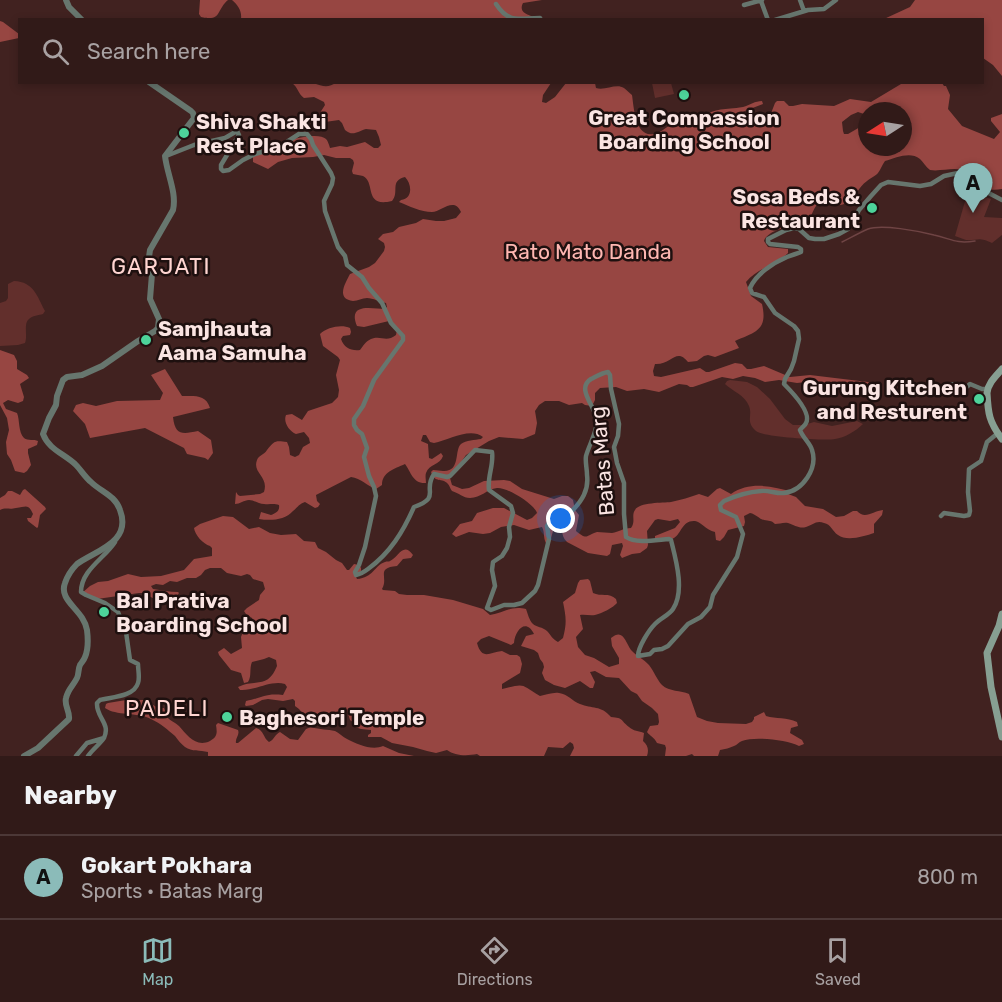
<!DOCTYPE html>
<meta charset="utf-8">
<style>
body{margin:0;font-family:Rubik,sans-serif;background:#392321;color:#f1f3f6}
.compass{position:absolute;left:858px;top:102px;width:54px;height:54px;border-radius:50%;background:#311a18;box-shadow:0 3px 9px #0003;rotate:258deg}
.you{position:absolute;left:561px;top:519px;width:21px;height:21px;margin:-15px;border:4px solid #fff;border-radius:50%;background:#1a73e8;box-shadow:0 0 0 9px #1a73e833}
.badge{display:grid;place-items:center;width:39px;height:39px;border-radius:50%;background:#8bbbb9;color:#111;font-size:20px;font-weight:700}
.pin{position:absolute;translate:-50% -50px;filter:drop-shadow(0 2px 3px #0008)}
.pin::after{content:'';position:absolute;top:32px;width:21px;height:18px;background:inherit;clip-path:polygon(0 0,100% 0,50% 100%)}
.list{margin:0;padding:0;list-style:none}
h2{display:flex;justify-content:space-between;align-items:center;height:78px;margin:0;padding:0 24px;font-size:26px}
h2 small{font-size:20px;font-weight:400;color:#a8a1a2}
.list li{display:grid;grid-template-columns:39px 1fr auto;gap:18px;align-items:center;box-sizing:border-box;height:84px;padding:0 24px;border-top:2px solid #4c3837}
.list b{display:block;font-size:22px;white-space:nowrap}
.list p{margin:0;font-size:20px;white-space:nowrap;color:#a8a1a2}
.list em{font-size:20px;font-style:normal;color:#a8a1a2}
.icon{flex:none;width:33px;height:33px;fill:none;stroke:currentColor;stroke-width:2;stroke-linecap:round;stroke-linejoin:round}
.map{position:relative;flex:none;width:1002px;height:756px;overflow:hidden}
.search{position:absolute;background:#311a18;box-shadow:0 3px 9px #0003;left:18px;right:18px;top:18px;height:66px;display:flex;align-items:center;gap:15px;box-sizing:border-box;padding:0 21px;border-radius:0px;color:#a8a1a2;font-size:22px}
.sheet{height:162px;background:#311a18}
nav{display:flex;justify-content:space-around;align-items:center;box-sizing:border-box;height:84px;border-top:2px solid #4c3837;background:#311a18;font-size:16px;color:#a8a1a2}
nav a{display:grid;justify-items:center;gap:3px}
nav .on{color:#8bbbb9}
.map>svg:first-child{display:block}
</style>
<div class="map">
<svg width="1002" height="756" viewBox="0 0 1002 756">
<rect width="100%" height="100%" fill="#412220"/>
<path fill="#622f2c" d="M652 83H671L674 94 655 98Z
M968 191 991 199 984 217 1002 218V235L992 243C978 236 977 241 966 240 962 239 959 237 955 236Z
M14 281C34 282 37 296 45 311L43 314C39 315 32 316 29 319 23 324 28 335 25 343L18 345 0 346V303L6 301 8 298V284Z
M730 380 747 382 757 387 770 399 785 419 793 425H804L814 422 832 426 857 421 863 424C856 431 844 438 835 439 825 441 762 437 756 431 745 421 753 416 749 406 745 395 732 391 725 384L727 381Z"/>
<path fill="#974642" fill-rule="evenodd" d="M200 0H228C216 10 222 22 201 17L199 14Z
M232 0H542L523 3C517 15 533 15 541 20L241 19C242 11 238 5 232 0Z
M915 0H1002V76L993 65 983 58 982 20 884 19 910 7Z
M0 21 3 22 19 34V38L0 42Z
M337 82 551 83 543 95 542 102 546 103 555 97 566 83H595L596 88C605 91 616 83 624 88 627 90 629 93 632 95 634 108 635 141 657 133 661 132 665 128 669 126 674 124 678 124 682 122 690 118 691 116 700 118 717 107 724 110 743 107 750 105 755 101 762 101L763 104 742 112 738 117 741 123 759 125 768 121 775 103 777 101H784L789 106H793L802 104 834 106 850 99 871 102 901 84 902 83H942L944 86H946L950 95 948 109 962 126 994 139 1000 132 991 121V118L1002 114V189C981 193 982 181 969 173 957 165 943 172 930 170 926 167 923 162 920 159 910 151 896 158 885 161 882 165 881 169 878 173 876 176 870 178 867 181 858 187 855 200 844 204 835 208 826 197 818 204 812 209 812 219 805 223 800 226 796 225 791 226 782 228 767 232 764 241L768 247 788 249V253C776 265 757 268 746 282L751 296 762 304C768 330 756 332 735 341L739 348 715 357 708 355 704 356 697 361 688 362C676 347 672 365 655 364L653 371 654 376 661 377 700 368 706 372H709L735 363 742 364 747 369H751L764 366 790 377 810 375 868 382 873 385 875 388 873 390 832 385 815 381 797 383 779 380 765 382 755 378 743 376 733 379 722 377 693 387H690L687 385 679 384 659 392 644 389 627 391 616 387 600 388 595 393V400L592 406 585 405 582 403 569 405 559 401H545L539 405 535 411 537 423 535 434 523 439 499 437 489 441 466 455 450 478 452 485 462 489 469 488 484 481 504 480 510 481 522 489 554 499 562 496H568L573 500 575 510 579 515 576 531C588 541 586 535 597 532 602 532 607 533 612 533 619 532 623 528 631 528 636 521 631 516 635 510 639 502 663 503 671 502 681 500 690 497 699 494L708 497 717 489 720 488 731 494C750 481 772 486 793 492L788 494 796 497 805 506 823 509 836 517 844 516 853 511H857C865 520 873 511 883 510L882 515 874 524V533C865 536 847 542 838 535 832 531 831 524 824 523 816 520 813 525 806 527 799 529 795 525 788 523 784 522 779 524 775 524 771 520 769 521 764 520 759 519 756 514 750 513L744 516 745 522 744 526 728 530 724 537 720 541 716 540 715 532C706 530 700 521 695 521 682 520 682 533 674 538 668 541 661 540 655 539V536L675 528 680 522 678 519 670 521 658 519 655 520 647 531 648 545 647 548 640 553 632 554 622 558 620 555 623 546 622 543 612 545 610 554 607 556 588 553 567 542C559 534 563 525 564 515L561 511 558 513 550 542 546 543C543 538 545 532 542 527L529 530 514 525 501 527 490 533 483 534 469 532 456 537 452 534 460 524 472 521 477 513 493 508H504L527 520 532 518 537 513C534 504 507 487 497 488 487 489 481 498 470 498 463 498 459 493 452 491 450 489 450 486 448 484 442 477 435 484 431 472L433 470C437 470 440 471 443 471 461 472 454 450 461 444 466 440 475 440 481 439L483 437C470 427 449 440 434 443L430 442 426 435H423L421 441 428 444 429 458 432 459 441 453 443 456C440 465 429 464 426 473 425 476 426 480 426 483 413 484 411 472 405 464 394 469 382 472 382 485L376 489C367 486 361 478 351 477L316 495 317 501 320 504 318 507 315 508 305 502C299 504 298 507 293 511 285 520 271 521 259 519L261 512 271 515C276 513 280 511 279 505 273 503 270 505 264 504 259 504 254 500 249 500 244 500 240 504 235 504L236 492 238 495 240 496 260 494 264 492C269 476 252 473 257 460 259 455 264 455 267 450 274 441 275 440 287 442L289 447 290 455 295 457 299 455 303 447 310 443 309 438 304 432 296 434C289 431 283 422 286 415L292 414 302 420 308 411 332 403 338 397 339 390 336 375 340 360 338 357 323 346 320 334C327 327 342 324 350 328L351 332 350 335 343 336 341 339C344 348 351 351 360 350 363 346 366 341 371 339 381 335 386 343 396 335L397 330 389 321 364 327 357 326C347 302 373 309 385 309L387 307 386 303C380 302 373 298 367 298 362 298 358 301 353 301 335 299 346 282 350 274L369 267 375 263 384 251 385 247 384 243 378 239 383 234 393 232 399 227 416 223 423 219 436 221H444L456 218 461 212C454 196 441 212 432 212 421 212 409 206 399 202L401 200C413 199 412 184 405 177 389 181 400 192 392 201 363 208 376 182 363 176 360 175 356 175 353 174L352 171 354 163 353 160 350 158H336L324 155 313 157 292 158 278 162 268 169 253 162V154L258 149C270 146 316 129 326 139 328 141 329 145 330 148L340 146 347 147 365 142 374 148H378L381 145 379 137 376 130C373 130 369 129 366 129 358 131 353 137 345 130L342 123 339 120 325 122H321L318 116 325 105 324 102 314 97 304 98C298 94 298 87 292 83 298 83 307 81 313 83 323 86 327 89 337 82ZM867 111H903V147H867V123L848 134H844L843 131 842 122 851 115 858 112 867 115Z
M0 350 14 355 17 361V369L27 375 29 378 20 384 24 397 23 401 18 403 8 400 3 403 6 409 17 413C20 420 18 432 24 438 28 441 34 439 38 441L37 445 28 449V453L31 465 27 471 24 473 15 471 11 460 7 454 6 442 9 430 7 418 0 405Z
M165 369 182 396C194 396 206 394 210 408L173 417C175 436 183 434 198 431L211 440 213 453 208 460 205 458 187 454 184 448 145 428 90 438 85 424 73 411 76 405 83 403 96 406 117 401 160 400 163 393 151 375Z
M25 489 45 507 46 509 40 515 38 527 37 528 28 521 27 518H31L33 514C28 503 26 507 16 508 9 510 6 507 0 510V498L5 495 8 491H12L20 495 23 490Z
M223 516 233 517 249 529 259 527 270 533 281 535 296 534 304 541 315 542 318 548 326 552 336 560 342 563 347 570H349L354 564 359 565 361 568V571L355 575 357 579C373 578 375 565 385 562 387 561 389 562 390 561 398 558 403 541 413 555L411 558 403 559 397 566C375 568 389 577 382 589L383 590 395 591 399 594 407 595H424L453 600 483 609 490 615C504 613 511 605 526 609 528 614 529 620 533 624 536 627 543 627 547 631 551 635 552 639 558 642L563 638C567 623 566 617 563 602L575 593 578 583 580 580 588 579 590 581 593 593C601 597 609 592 616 599L617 603C614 607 601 614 595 615 590 616 585 614 580 615L583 629 576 637 578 647 585 655 594 658 609 667 619 664V658L612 646 611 638C623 628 625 641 631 650 636 656 644 659 649 665 654 671 657 680 662 685 669 692 681 690 689 694L697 717 707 721 718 723 746 724 752 722 754 719V717L764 712 766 716C776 719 787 717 797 722L798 726 791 728 790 733 802 740 804 744 799 746C787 740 755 736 742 741 739 742 737 745 734 746 730 748 725 749 720 750L718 756H694L692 754 686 756H665L666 748 665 745 657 743C654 737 650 736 647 732L650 726 658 725 659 722 658 714 652 708 642 701 637 694 631 691 619 678 606 677 595 671 590 672 595 682 593 688H590L580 681 565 688 554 685 545 680 542 673 544 667 543 663 540 659 538 653 534 650 521 646 526 636 534 634C526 618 515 630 514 643L511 645 489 636 481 639 477 643C482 661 490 652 502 651L510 655H517L520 657 522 664 520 673 502 684V689C526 683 520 684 540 696 546 695 553 692 559 693 568 694 572 701 580 704 592 709 601 705 611 717 624 718 620 720 629 727 633 731 639 731 644 733L643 741C648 745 649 750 647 756H570L574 748 573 744 570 742 563 748 548 747 544 756H480L477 754C467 756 455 756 447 750L436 753 427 751 413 747 392 743 381 737H368V735L371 733V730L361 729 355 727 354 723 350 720 346 707 344 708 339 715 321 716 304 715 299 709 295 706V701L293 699 283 701 268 699 262 700 253 705 246 706 245 705 246 701C263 698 264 693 283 695L287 687 285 684C270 680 256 691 240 690L238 687C256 678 267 690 277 666L276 660 269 657 264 659 252 662C249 669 252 676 248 682L244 683 241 673 231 670 219 655 218 652 224 648 231 654 242 648 241 637 244 629 253 622 252 618 246 614 244 611 247 608 259 600 260 595 265 589 263 582 253 579 250 575 247 574 241 576 227 573 221 568H210L205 570 201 575 196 578H187L177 582 170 581 163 585 156 584 151 586 153 589C162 590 169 592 178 592L179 593 177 596 155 599 142 593H139L97 599 82 593 90 586 98 582 108 581 128 574 141 577 161 576 184 570 194 559 212 556V548L210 546C203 544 195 535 194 528L200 524Z
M126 700H145L158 708H164C165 711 166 714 167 717 170 721 175 722 179 726 187 735 196 748 210 741 218 737 217 732 216 725L218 723 238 730C240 735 235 738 236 743H238L256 728C264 730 263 738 269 742 274 740 275 734 280 732L290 739 298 740 306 729 311 727C320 730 328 729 335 731 339 733 343 737 347 739 357 744 372 751 383 746L399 753 414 756H208V752C200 750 192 752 185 747 181 744 178 740 175 736 168 730 160 723 151 719 137 712 116 716 105 708L106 704 108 703Z"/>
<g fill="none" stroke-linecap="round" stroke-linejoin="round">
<path stroke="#6f4444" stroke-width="1.5" d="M842 242C850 238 859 233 868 229 882 224 918 231 934 235 952 239 955 244 975 241"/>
<path stroke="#67766e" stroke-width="4.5" d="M800 0 804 11
M761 1 768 20
M496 4C509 24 519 18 540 18L541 20
M744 5 762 0
M775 20 808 10 824 9 836 0
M166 156 194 145 225 138 237 131 239 135 221 165V169L223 171 229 170 243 160 255 154 279 147 299 134H307L311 139 313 145 331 173 333 178 332 184 324 201 325 211 338 247 345 256 347 265 362 277 369 288 382 303 391 323 403 336V340L374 380 363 406 354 419V425L357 430 362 434 367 448 364 457 369 476 374 487 376 496 365 547 359 565 355 572 356 575C361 574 364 572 368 569 390 553 403 532 414 507 442 497 422 491 434 474L447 477 450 476 475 450 492 452C494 465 487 477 489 490L511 506 513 513 509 527 510 537 507 548 502 556 493 562 492 570 495 586 487 608 491 610 504 605H514L522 603 535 591 538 585 549 539 547 526 554 515 560 510H566L571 512C582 501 589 490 587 475 587 468 585 462 586 456 589 445 597 432 597 421 597 408 575 389 591 379 597 376 602 373 608 372L610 375 611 389 619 424 618 436 614 447 617 463 624 483V514L626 537C636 544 656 540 669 539L671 540C676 560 685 591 673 609 669 615 661 618 655 624 649 630 638 647 638 656L650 654 654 650 662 649 668 646 688 624 701 617 710 607 713 595 737 557 743 534 736 517 721 510 720 505 724 501C735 496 748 492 761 491 769 490 776 494 784 493 803 491 818 468 812 450 810 443 803 438 800 430 802 427 805 426 806 423 812 412 791 391 784 384L785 379 791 369 794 361 799 339 798 331 794 326 775 313 764 297 752 293 750 288C756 274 773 263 787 257 792 255 796 254 801 252V249L798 247 770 244 768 242V239L786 230 794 228 799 229 809 238 815 239H824L839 234 848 229 859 210 871 196 881 185 888 182 920 186 931 184 944 176 958 173H964L969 177 979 188 1002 200
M929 392 934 394 938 388 941 387 944 391 949 385 956 384 960 391H962L970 384 982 389H987
M941 516 944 513 964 516 969 515 970 511 968 492 969 469 981 461 987 442 998 433
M76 756 87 743 104 738C111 723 96 718 97 703L100 700C111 697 134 697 138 683 140 678 138 670 138 664L130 660 126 632 118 612 105 603 86 595 81 592C81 570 105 558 115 542
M88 756C93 749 99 745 104 738"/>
<path stroke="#67766e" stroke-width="6" d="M66 0 69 7 82 20
M24 756 38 748 69 719C70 711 64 706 66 698 68 689 73 686 77 678 79 674 78 669 80 665 82 662 84 660 85 657 88 650 88 638 87 630 84 610 58 601 65 583 67 577 72 569 77 564 97 550 132 542 120 510 115 495 101 492 91 482 85 477 81 470 76 465 65 454 49 450 43 434L49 418 56 405 57 396 63 380 67 377 82 375 102 366 138 341 155 331 158 328 159 319 150 299 152 274 149 257 150 250 173 210C177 193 167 174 165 156L194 118 193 113 191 111 149 82"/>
<path stroke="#879f92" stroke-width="7" d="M1002 369C996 376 988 383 987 393 988 413 989 422 1002 439
M1002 614 999 626 987 653 991 687 1002 737"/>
</g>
<g fill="#4dd39a" stroke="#1e100f" stroke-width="2">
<circle cx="684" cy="95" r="6"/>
<circle cx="184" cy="133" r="6"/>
<circle cx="872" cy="208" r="6"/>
<circle cx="146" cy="340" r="6"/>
<circle cx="979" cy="399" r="6"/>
<circle cx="104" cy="612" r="6"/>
<circle cx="227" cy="717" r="6"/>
</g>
<g text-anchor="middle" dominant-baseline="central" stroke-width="5" stroke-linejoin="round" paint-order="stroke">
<g font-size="21" font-weight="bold" fill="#fae4e2" stroke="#1e100f" text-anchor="start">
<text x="684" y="117" text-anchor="middle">Great Compassion<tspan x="684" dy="24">Boarding School</tspan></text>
<text x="196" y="121">Shiva Shakti<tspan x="196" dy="24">Rest Place</tspan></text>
<text x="860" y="196" text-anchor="end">Sosa Beds &amp;<tspan x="860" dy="24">Restaurant</tspan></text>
<text x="158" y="328">Samjhauta<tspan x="158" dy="24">Aama Samuha</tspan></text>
<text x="967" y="387" text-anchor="end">Gurung Kitchen<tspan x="967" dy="24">and Resturent</tspan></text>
<text x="116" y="600">Bal Prativa<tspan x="116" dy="24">Boarding School</tspan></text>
<text x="239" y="717">Baghesori Temple</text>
</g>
<g font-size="21" fill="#ffb7b2" stroke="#1e100f">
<text x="588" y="251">Rato Mato Danda</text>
</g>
<g font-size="21" fill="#fae4e2" stroke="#1e100f">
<text transform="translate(602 461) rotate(-95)">Batas Marg</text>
</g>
<g font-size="22" letter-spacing="1.5" fill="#ffd5d1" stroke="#1e100f">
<text x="161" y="266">GARJATI</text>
<text x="167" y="708">PADELI</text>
</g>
</g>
</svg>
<svg class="compass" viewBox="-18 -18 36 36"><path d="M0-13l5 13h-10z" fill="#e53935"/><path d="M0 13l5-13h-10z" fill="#a8a1a2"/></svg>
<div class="you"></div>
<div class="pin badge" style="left:973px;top:213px">A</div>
<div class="search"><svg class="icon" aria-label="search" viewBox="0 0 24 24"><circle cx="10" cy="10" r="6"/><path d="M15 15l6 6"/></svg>Search here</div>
</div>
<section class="sheet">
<h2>Nearby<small></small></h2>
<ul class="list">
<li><span class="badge">A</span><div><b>Gokart Pokhara</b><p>Sports · Batas Marg</p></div><em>800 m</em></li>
</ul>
</section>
<nav>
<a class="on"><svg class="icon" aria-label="map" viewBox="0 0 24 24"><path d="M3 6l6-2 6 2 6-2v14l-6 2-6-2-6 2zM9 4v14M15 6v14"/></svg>Map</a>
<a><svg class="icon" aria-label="directions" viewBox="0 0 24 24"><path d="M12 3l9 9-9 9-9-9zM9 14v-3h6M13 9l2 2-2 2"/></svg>Directions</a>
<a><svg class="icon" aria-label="saved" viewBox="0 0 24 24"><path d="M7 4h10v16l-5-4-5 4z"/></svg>Saved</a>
</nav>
